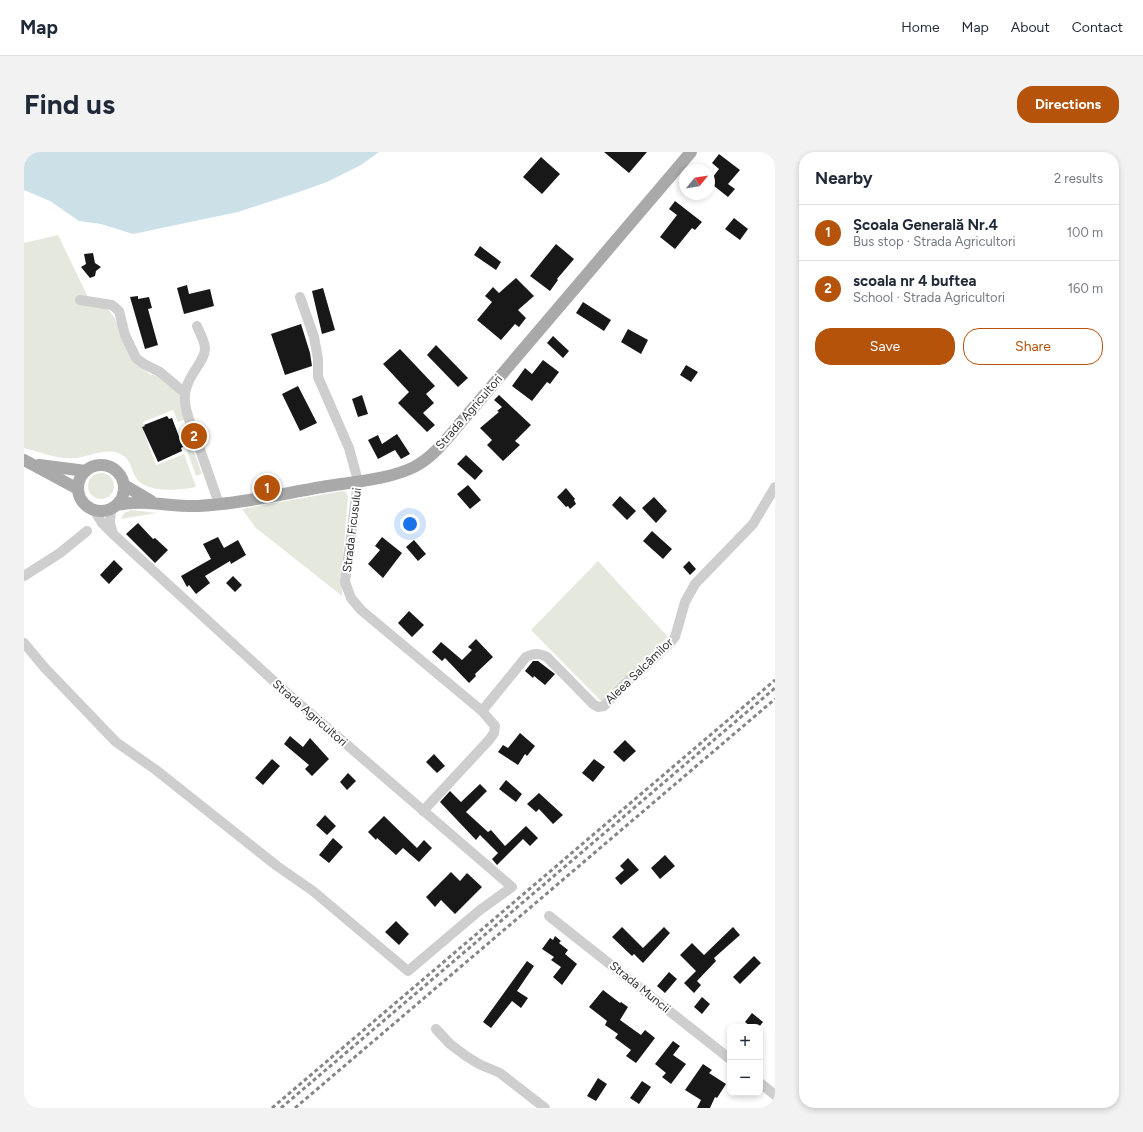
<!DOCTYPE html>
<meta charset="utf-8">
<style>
body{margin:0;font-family:Figtree,sans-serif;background:#f2f2f3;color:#1f2937}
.controls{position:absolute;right:12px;bottom:12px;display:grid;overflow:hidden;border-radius:8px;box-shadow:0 2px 6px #0003}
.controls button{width:36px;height:36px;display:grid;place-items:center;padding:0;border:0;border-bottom:1px solid #e0e1e3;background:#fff;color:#1f2937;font:20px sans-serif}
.compass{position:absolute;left:655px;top:12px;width:36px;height:36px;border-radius:50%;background:#fff;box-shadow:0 2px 6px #0003;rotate:60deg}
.you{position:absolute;left:386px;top:372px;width:14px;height:14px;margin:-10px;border:3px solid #fff;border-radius:50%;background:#1a73e8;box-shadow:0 0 0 6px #1a73e833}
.badge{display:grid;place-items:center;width:26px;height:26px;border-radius:50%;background:#b45309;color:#fff;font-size:13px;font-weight:700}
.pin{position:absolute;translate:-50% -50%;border:2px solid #fff;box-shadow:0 1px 4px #0006}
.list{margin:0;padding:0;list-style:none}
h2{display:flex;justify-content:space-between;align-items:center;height:52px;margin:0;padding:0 16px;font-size:17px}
h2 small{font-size:13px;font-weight:400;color:#747a83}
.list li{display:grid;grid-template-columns:26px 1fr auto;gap:12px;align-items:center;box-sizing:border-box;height:56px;padding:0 16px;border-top:1px solid #e0e1e3}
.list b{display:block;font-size:15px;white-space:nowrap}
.list p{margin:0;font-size:13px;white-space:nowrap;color:#747a83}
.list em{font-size:13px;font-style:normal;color:#747a83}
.actions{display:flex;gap:8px;padding:12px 16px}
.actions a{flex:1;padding:9px 0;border:1px solid #b45309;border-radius:16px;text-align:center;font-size:14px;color:#b45309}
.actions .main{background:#b45309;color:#fff}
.map{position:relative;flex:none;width:751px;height:956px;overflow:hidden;border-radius:16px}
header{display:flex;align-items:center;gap:24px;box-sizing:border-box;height:56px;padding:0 20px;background:#fff;border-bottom:1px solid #e0e1e3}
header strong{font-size:19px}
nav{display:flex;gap:22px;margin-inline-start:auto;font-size:14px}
.intro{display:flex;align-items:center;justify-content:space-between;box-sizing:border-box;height:96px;padding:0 24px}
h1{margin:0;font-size:28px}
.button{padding:10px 18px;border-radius:16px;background:#b45309;color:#fff;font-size:14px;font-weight:700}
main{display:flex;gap:24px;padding:0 24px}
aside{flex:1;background:#fff;border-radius:16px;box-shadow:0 2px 6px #0003}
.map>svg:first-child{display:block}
</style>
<header>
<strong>Map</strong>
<nav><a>Home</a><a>Map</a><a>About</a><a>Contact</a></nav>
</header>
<div class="intro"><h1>Find us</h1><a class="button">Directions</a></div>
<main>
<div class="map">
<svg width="751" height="956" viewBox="0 0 751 956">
<rect width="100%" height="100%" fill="#fff"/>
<path fill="#e5e9dd" d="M34 83 63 143 62 152 83 156 90 165 113 212 127 223C138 222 148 235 156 241L160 268 154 270 149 258 119 270 120 274 118 275 132 313 160 302 172 335C157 338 124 342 113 327 106 318 109 307 94 301 80 296 65 305 51 306 35 308 16 300 0 296V91Z
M162 278 178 322 172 324 156 279Z
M64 334a13 13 0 1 1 26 0a13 13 0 1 1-26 0Z
M318 339 322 340 324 344 318 417V444L232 376 218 357Z
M107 358 133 361 97 367 100 361Z
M574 409 644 485 578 550 507 478Z"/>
<path fill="#cce0e8" d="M0 0H355L337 13 303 30 272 41 214 60 109 82 77 72 55 69 26 49 0 38Z"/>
<path fill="#181818" d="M580 0H623L605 21Z
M695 2 716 18 704 32 711 37 704 45 685 30 695 17 688 11Z
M517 5 536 22 518 42 499 25Z
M651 49 678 70 671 78 668 76 651 97 636 85 653 63 645 57Z
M710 66 724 77 716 88 701 77Z
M532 92 550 107 533 127 534 128 526 139 506 124Z
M456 94 477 110 472 118 450 103Z
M69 101 71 111 77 115 72 119 71 124 66 126 57 115 62 112 60 102Z
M492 126 510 144 494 158 502 166 495 175 491 172 477 188 453 168 468 150 461 144 469 135 475 141Z
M163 133 165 142 186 137 190 154 160 162 153 136Z
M299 136 311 178 298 182 288 139Z
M114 144V147L125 145 128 156 124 157 134 193 121 197 106 145Z
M559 150 587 168 580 179 552 161Z
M277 172 286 201 288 214 261 223 247 182Z
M604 177 624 188 617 202 597 190Z
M529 184 545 199 539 206 523 191Z
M412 193 444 226 434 235 403 203Z
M376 197 411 234 402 242 410 251 399 261 411 273 403 280 374 251 385 240 359 212Z
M519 208 535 220 526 232 523 230 508 249 488 234 501 216 508 222Z
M662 213 674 220 667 230 656 223Z
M274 234 293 271 276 279 258 242Z
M338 243 344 262 334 265 328 247Z
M475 243 507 273 491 289 496 293 479 309 463 293 468 288 456 276 475 260 473 259 478 255 470 248Z
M143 264 145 267 148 266 159 295 157 296 158 299 134 310 118 275 121 274 120 273Z
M373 282 386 302 377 307 371 298 354 307 344 288 354 283 358 292Z
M442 303 459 319 451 328 433 312Z
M444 333 457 348 446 357 433 342Z
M542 336 551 347 550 348 552 352 546 357 544 354 542 355 533 345Z
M596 344 612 359 603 368 588 353Z
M630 345 643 359 632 371 618 356Z
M114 371 129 387 131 386 144 398 131 411 102 382Z
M628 379 648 397 639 407 619 389Z
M194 385 200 396 214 388 222 403 207 412 206 409 181 424 186 431 172 442 165 433 163 435 157 424 187 407 179 392Z
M358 385 378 401 359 426 344 412 356 398 351 394Z
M390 388 402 402 394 409 382 395Z
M90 408 99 417 85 432 76 423Z
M665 409 672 417 666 423 659 415Z
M209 424 218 433 211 440 202 431Z
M385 459 400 473 388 485 374 471Z
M452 487 469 505 451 522 452 524 445 531 421 506 418 509 408 500 417 490 438 508 448 498 444 495Z
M509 509H514L531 522 521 533 510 524 509 526 501 519Z
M496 581 511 594 503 604 501 602 494 613 474 600 479 593 484 596Z
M266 584 279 595 286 586 305 607 288 624 281 617 285 613 260 592Z
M601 588 612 599 600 610 589 600Z
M410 602 421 614 413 621 402 610Z
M248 607 256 614 239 633 231 626Z
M570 607 581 615 569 630 558 621Z
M324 621 332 629 323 638 316 630Z
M482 628 498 642 492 650 475 637Z
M456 632 463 639 442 660 464 680 467 678 481 694 502 674 514 686 506 694 499 687 473 713 468 707 474 701 456 683 452 688 416 650 426 639 437 650Z
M515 641 539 663 529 672 515 657 512 660 503 652Z
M301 663 312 674 303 683 292 673Z
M360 664 393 696 400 688 408 696 395 710 379 696 372 703 353 686 352 688 344 680Z
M309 686 319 695 305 711 295 703Z
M641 703 651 714 636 727 627 716Z
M604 706 615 718 597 733 591 726 600 718 596 714Z
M427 720 436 729 443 721 458 735 431 762 417 748 411 755 402 745Z
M372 769 385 782 375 793 361 780Z
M598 775 619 796 640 775 646 781 619 811 610 802 608 804 588 785Z
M709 775 716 783 690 806 692 809 673 829 677 833 670 841 660 831 672 819 656 803 668 791 680 803Z
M531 784 537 789 535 791 544 798 541 802 553 812 538 833 529 825 537 815 527 808 530 805 518 797 526 786 529 788Z
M730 804 737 811 716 832 709 825Z
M503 809 510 814 493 839 504 846 497 856 488 849 467 876 459 870Z
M645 820 653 827 641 841 633 834Z
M579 838 596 851 597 850 604 855 596 868 617 883 621 878 631 886 612 911 602 904 607 898 591 886 594 882 581 873 583 869 565 855Z
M678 845 686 852 678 862 670 855Z
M728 861 739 870 735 875H727L721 870Z
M649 889 656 894 649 903 662 912 647 932 638 925 642 921 631 912Z
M679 912 688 918 685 921 702 932 693 946 691 945 686 956H673L677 948 661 938Z
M574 926 583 932 572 949 563 944Z
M618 929 627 935 615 952 606 946Z"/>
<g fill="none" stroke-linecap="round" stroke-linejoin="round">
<path stroke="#cecece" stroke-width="10" d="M276 145 290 185 294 207V225L325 296 334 329 321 430 327 446 337 458 458 559 471 574 470 581 465 588 399 659
M56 148 88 153 95 159 101 183 112 206 120 212 136 220 161 241
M173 174C176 182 181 189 181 197 181 211 158 227 161 250 162 263 168 276 173 288 180 310 188 331 195 352
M87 357 86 371 89 382
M0 424 36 401 63 379
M0 491 20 515 92 590 132 618 253 714 289 739 384 819 456 758 488 735 264 542 89 382 78 371 70 358
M458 559 502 505C510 501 515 501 523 505L569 552 574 555 580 554 609 524 620 516 647 490 651 485 661 450 671 432 729 372 751 335
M525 764 706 907
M412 877 426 892 442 904 455 912 476 921 521 956
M736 931 751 943"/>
<path stroke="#a9a9a9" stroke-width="12" d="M0 308 54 337
M15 313 62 319
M54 336a23 23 0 1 1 46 0a23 23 0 1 1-46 0Z
M100 333 127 349
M93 353C120 347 147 355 174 354 215 352 257 342 298 335 326 330 364 328 390 315 412 304 428 280 444 262L667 0"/>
<path stroke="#868686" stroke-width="3" stroke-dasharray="4 3" stroke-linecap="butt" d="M248 956 751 528
M257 956 751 536
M271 956 751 547"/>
</g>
<g text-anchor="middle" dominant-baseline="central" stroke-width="4" stroke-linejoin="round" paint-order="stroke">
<g font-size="12" fill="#313131" stroke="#fff">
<text transform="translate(445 260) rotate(-49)">Strada Agricultori</text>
<text transform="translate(328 378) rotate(-83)">Strada Ficusului</text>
<text transform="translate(615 519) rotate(-44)">Aleea Salcâmilor</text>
<text transform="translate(286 561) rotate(41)">Strada Agricultori</text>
<text transform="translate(616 835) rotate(39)">Strada Muncii</text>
</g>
</g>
</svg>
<div class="controls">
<button>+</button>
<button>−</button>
</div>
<svg class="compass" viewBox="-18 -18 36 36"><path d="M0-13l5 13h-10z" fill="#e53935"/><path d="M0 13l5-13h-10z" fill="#747a83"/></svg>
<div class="you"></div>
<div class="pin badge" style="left:243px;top:336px">1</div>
<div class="pin badge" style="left:170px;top:284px">2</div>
</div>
<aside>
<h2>Nearby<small>2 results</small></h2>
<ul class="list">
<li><span class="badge">1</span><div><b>Școala Generală Nr.4</b><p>Bus stop · Strada Agricultori</p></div><em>100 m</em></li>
<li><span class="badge">2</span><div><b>scoala nr 4 buftea</b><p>School · Strada Agricultori</p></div><em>160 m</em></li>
</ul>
<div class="actions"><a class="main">Save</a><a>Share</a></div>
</aside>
</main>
